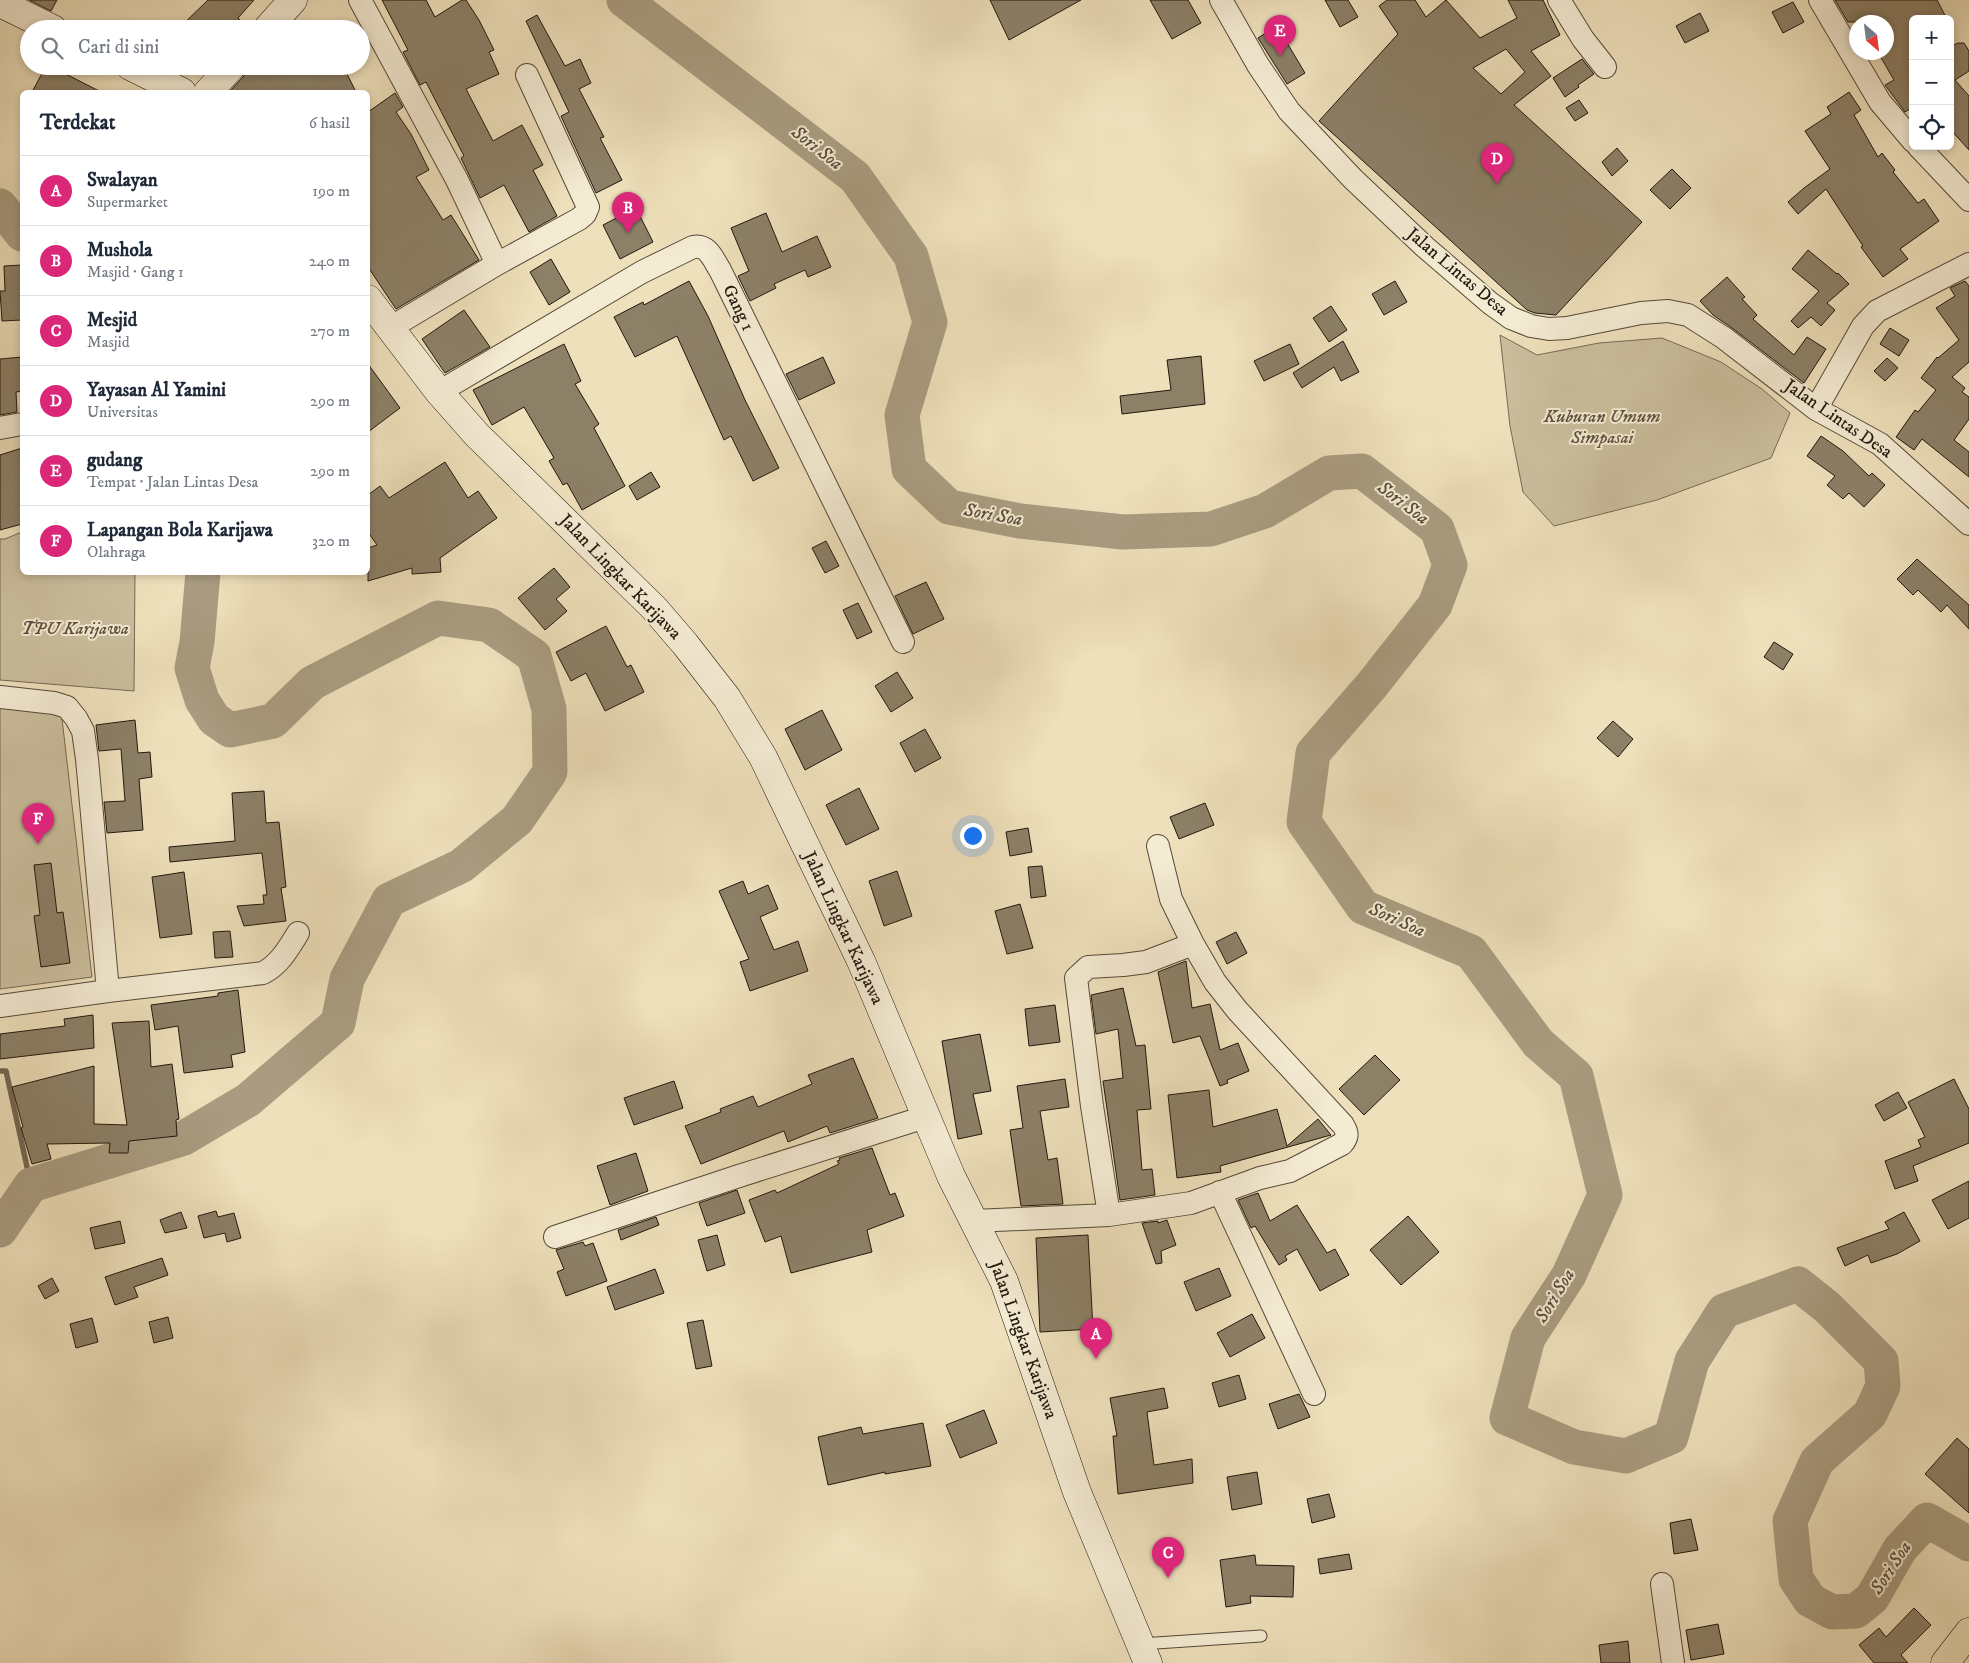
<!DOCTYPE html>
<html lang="id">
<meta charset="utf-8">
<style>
body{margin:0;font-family:"IM FELL DW Pica",serif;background:#f6f6f7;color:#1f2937}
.controls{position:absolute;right:15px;top:15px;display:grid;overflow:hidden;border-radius:8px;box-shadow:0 2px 8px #0003}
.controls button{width:45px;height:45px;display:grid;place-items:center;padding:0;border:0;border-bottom:1px solid #e0e1e3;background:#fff;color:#1f2937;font:25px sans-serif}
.compass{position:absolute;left:1849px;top:15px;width:45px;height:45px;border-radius:50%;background:#fff;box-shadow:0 2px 8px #0003;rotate:152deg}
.you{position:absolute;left:972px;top:835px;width:18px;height:18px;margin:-12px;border:4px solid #fff;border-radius:50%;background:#1a73e8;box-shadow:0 0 0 8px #1a73e833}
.badge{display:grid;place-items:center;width:32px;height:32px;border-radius:50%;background:#db2777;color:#fff;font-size:16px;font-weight:700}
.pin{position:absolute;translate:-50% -41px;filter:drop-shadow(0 1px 2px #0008)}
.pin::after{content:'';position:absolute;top:26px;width:18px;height:15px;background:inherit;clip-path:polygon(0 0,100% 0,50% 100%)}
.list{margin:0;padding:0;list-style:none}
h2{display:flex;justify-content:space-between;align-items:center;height:65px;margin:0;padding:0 20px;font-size:21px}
h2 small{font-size:16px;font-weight:400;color:#747a83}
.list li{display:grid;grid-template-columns:32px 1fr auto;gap:15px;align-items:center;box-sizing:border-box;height:70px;padding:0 20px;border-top:1px solid #e0e1e3}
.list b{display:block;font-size:19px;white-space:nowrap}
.list p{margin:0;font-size:16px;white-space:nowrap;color:#747a83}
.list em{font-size:16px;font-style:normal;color:#747a83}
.icon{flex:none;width:28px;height:28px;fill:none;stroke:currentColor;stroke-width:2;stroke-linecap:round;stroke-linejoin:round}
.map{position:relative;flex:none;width:1969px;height:1663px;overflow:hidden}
.search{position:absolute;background:#fff;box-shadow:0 2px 8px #0003;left:20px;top:20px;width:350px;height:55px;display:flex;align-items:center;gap:12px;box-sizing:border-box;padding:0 18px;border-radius:28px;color:#747a83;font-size:19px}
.panel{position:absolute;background:#fff;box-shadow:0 2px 8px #0003;left:20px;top:90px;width:350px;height:485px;border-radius:8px}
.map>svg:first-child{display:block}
</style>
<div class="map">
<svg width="1969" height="1663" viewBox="0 0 1969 1663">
<rect width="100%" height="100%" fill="#eee0bb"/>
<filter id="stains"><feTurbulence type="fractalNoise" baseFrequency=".004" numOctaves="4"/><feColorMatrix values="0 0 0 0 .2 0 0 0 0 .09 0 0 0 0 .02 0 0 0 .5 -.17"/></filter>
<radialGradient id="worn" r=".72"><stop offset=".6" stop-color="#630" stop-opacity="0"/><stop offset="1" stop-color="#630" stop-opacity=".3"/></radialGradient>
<path fill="#cbbe9d" stroke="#766a55" d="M1500 335 1537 355 1599 343 1662 338 1721 362 1762 389 1790 413 1771 458 1657 500 1554 526 1523 492 1510 426Z
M22 532V572L135 573 134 691 0 680V539H5Z
M0 708 61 710 92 977 0 989Z"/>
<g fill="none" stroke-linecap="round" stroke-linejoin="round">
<path stroke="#736752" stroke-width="5.5" d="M0 1071H6L31 1185"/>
<path stroke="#a99c80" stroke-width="35" d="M624 0 855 177 911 256 930 322 902 415 909 469 949 507 1020 521 1123 532 1211 529 1265 511 1329 473 1362 471 1437 529 1450 565 1435 605 1372 685 1313 753 1304 822 1363 907 1471 952 1538 1043 1576 1076 1605 1195 1569 1275 1528 1338 1507 1418 1574 1447 1626 1456 1671 1437 1692 1361 1724 1311 1798 1284 1827 1307 1881 1361 1883 1386 1870 1414 1817 1461 1790 1521 1796 1579 1810 1600 1832 1612 1856 1611 1872 1598 1900 1549 1927 1520 1969 1544
M0 206 22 234
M0 1230 31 1185 184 1138 248 1100 338 1023 347 979 389 900 461 866 517 820 550 772 549 709 534 656 489 625 438 618 312 683 273 721 230 730 214 719 202 700 192 668 197 642 203 572"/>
</g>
<path fill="#8c8067" stroke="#22170d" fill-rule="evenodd" d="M29 0H57L51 11Z
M208 0H254L238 18 240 20 231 29H178Z
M382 0H426L435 17 462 0H466L479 20 494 50 489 52 499 74 466 89 493 141 522 125 543 165 533 170 557 216 529 232 504 185 480 198 461 158 464 156 426 82 420 85 403 52 408 50Z
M990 0H1081L1009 40Z
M1150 0H1188L1201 23 1172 39Z
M1325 0H1348L1358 17 1340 27Z
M1387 0H1415L1426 17 1446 0 1480 38 1517 18 1508 0H1543L1560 35 1531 51 1551 76 1514 105 1642 222 1556 315 1535 313 1527 310 1319 121 1398 34 1379 6ZM1506 49 1525 72 1501 94 1473 68Z
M1835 0H1937L1947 19H1913V107L1905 112 1885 85 1894 80 1880 56 1886 52V22H1848Z
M1793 2 1804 22 1783 33 1772 12Z
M1700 13 1709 31 1685 43 1676 26Z
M537 15 565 66 580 59 591 83 579 89 604 137 600 138 622 180 596 193 561 116 569 112 526 21Z
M1277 26 1305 73 1287 84 1258 38Z
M1958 43H1964L1969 51V71L1955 80 1969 96V150L1950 129V47Z
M1582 59 1594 74 1578 85 1579 87 1565 97 1553 78Z
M46 66H50L101 92H32Z
M250 66H343L356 92H229L243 77Z
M1849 92 1861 110 1854 115 1878 157 1882 153 1895 170 1893 172 1918 203 1924 199 1939 221 1900 249 1908 259 1883 277 1861 247 1863 246 1826 189 1798 214 1788 202 1804 188 1830 169 1805 131 1831 114 1827 107Z
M395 93 403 107 396 112 411 134 429 170 416 177 443 220 451 215 479 260 396 309 368 267V112Z
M1579 100 1588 113 1575 121 1566 108Z
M1617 148 1628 161 1612 176 1602 162Z
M1672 169 1691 188 1670 209 1650 190Z
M636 208 653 242 620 259 603 225Z
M766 213 782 252 817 236 831 267 808 277 805 270 774 284 776 288 750 301 738 276 749 271 731 228Z
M1808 250 1837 274 1838 273 1849 284 1827 303 1835 310 1821 326 1811 317 1798 328 1791 321 1819 291 1792 269Z
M551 259 570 292 549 305 530 272Z
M22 265V320L2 321 0 291H5L4 266Z
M1727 277 1745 297 1742 299 1757 315 1753 319 1794 355 1807 337 1826 349 1804 383 1732 328 1713 315 1700 301Z
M689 281 708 316 745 400 779 468 753 481 731 436 724 440 677 336 635 357 614 317 643 302 644 305Z
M1395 281 1407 302 1384 315 1372 294Z
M1965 281 1969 286V362L1952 377 1965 388 1962 392 1969 397V419L1954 440 1969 452V477L1922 439 1914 450 1896 437 1915 410 1918 412 1936 390 1921 378 1937 357 1938 358 1959 340 1936 308 1955 296 1950 288Z
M1331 306 1347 330 1329 342 1313 318Z
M464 310 490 347 445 373 422 339Z
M1890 328 1909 340 1899 356 1880 344Z
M1343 341 1359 372 1341 381 1334 367 1302 388 1293 373Z
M564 344 581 381 575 384 599 424 594 428 625 486 582 510 567 483 563 485 549 461 554 458 524 407 492 425 473 390Z
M1290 344 1299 364 1264 381 1254 361Z
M1201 356 1205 404 1122 414 1120 396 1171 390 1167 360Z
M22 357V391L16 392 17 412 0 415V359Z
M823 357 835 383 799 400 786 374Z
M1887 358 1898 368 1885 381 1874 371Z
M368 364 400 408 368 432Z
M1821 436 1843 451 1869 476 1872 473 1885 485 1864 507 1849 493 1843 499 1827 485 1835 476 1807 456Z
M22 448V524L0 530V455Z
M445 462 468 498 478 491 497 518 440 558 441 572 412 574V568L368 581V548L377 545 368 532V495L380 486 389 498Z
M651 472 660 487 637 500 629 486Z
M826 541 839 566 825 573 812 548Z
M1917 559 1969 605V629L1947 605 1941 612 1918 590 1913 595 1897 579Z
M554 568 570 587 556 599 567 611 545 630 518 598Z
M926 582 944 619 913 634 895 596Z
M858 603 872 632 857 639 843 610Z
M606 626 627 667 631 665 644 692 605 711 586 673 571 681 556 652Z
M1774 642 1793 654 1783 670 1764 657Z
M897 672 913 698 891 712 875 686Z
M822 710 842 750 805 770 785 729Z
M135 720 138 753 150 752 152 777 139 779 143 830 107 833 104 802 125 801 121 749 99 751 96 725Z
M1613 721 1633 739 1618 757 1597 738Z
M925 729 941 758 915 772 900 743Z
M859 788 879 829 846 845 826 805Z
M264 791 266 823 279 822 286 887 281 888 286 921 244 926 237 906 264 904 263 895H267L262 853 170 862 169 847 235 841 232 793Z
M1205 803 1214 825 1179 839 1170 817Z
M1028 828 1032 852 1010 856 1006 832Z
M51 863 57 913 63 912 70 963 41 967 34 916 40 915 34 865Z
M1042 866 1046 896 1031 898 1028 867Z
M897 871 912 916 884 926 869 881Z
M184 872 192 934 160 938 152 877Z
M743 881 748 894 768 885 778 909 760 917 774 950 798 941 808 971 750 991 740 962 749 959 719 891Z
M1020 904 1033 948 1007 954 995 911Z
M230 931 233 957 215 958 213 932Z
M1236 932 1247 953 1227 964 1216 942Z
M1186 961 1192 1008 1210 1004 1220 1050 1238 1043 1249 1071 1227 1080 1228 1083 1220 1086 1200 1036 1173 1043 1158 972Z
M1123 988 1136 1046 1145 1045 1151 1109 1137 1110 1142 1170 1152 1169 1155 1195 1120 1200 1103 1081 1123 1078 1118 1029 1096 1034 1091 995Z
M238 990 245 1052 231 1055 233 1067 184 1073 178 1026 155 1030 151 1005 218 996V993Z
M1055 1005 1060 1042 1029 1046 1025 1009Z
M93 1015 94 1048 0 1059V1034L65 1026 64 1019Z
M149 1021 151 1067 172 1064 179 1119 176 1120 177 1136 129 1141 128 1153H109L110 1143 47 1144 51 1159 32 1164 21 1128 23 1127 12 1087 94 1066V1124L127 1125 112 1023Z
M980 1034 991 1091 973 1094 982 1134 958 1139 942 1041Z
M1375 1055 1400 1080 1364 1115 1339 1089Z
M853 1058 878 1118 830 1133 827 1126 788 1142 784 1131 701 1164 685 1126 721 1112 720 1109 753 1096 758 1107 812 1084 808 1075Z
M1065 1079 1069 1107 1040 1111 1048 1160 1057 1158 1063 1204 1021 1206 1010 1130 1023 1128 1017 1086Z
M1954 1079 1969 1109V1143L1913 1166 1918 1181 1895 1189 1885 1161 1921 1147 1918 1140 1925 1137 1908 1102Z
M674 1081 683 1108 634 1125 624 1098Z
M1209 1090 1213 1127 1277 1109 1287 1146 1318 1119 1331 1135 1220 1166 1221 1172 1177 1178 1168 1095Z
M1898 1092 1907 1108 1884 1121 1875 1105Z
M872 1148 890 1195 895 1193 904 1216 867 1230 872 1252 791 1273 781 1236 765 1242 749 1200 775 1190 777 1193 839 1164 837 1161 840 1160 839 1158Z
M636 1153 648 1191 610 1205 597 1166Z
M1969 1181V1218L1948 1229 1932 1200Z
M737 1190 745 1213 707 1226 699 1203Z
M1258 1193 1270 1221 1297 1205 1327 1253 1335 1249 1349 1275 1320 1291 1297 1249 1285 1256 1287 1260 1279 1265 1255 1226 1251 1228 1238 1200Z
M216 1211 218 1217 234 1213 241 1238 227 1242 225 1233 204 1238 198 1216Z
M181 1212 187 1228 165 1233 160 1220Z
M1904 1212 1920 1241 1897 1254 1871 1263 1868 1255 1845 1266 1837 1248 1889 1229 1885 1222Z
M1408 1216 1439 1252 1401 1285 1370 1250Z
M656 1217 659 1225 621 1240 618 1230Z
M1167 1220 1176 1245 1161 1251 1162 1263 1156 1264 1142 1223 1158 1221V1223Z
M120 1221 125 1243 95 1249 90 1228Z
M717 1235 725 1265 707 1271 698 1240Z
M1088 1235 1093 1329 1040 1332 1036 1238Z
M583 1242 585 1246 593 1243 607 1281 566 1296 557 1272 564 1269 556 1250Z
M162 1258 168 1275 134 1287 138 1297 115 1305 105 1277Z
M1219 1268 1231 1296 1196 1311 1184 1282Z
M655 1269 664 1293 615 1310 607 1287Z
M52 1278 59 1291 45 1299 38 1286Z
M1252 1314 1265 1338 1230 1357 1217 1333Z
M168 1317 173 1338 154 1343 149 1322Z
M92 1318 98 1342 76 1348 70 1324Z
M703 1320 712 1366 696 1369 687 1323Z
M1239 1375 1246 1399 1219 1407 1212 1383Z
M1164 1388 1168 1408 1147 1412 1154 1465 1192 1459 1193 1483 1118 1494 1113 1436H1117L1110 1398Z
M1299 1394 1310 1417 1278 1429 1269 1404Z
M984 1410 997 1443 960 1458 946 1425Z
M923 1423 931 1466 885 1474V1472L828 1485 818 1437 861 1427 863 1434Z
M1957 1438 1969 1449V1513L1925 1474Z
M1257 1472 1262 1504 1232 1510 1227 1477Z
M1329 1494 1335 1517 1312 1523 1307 1499Z
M1691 1519 1698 1550 1674 1554 1670 1523Z
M1349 1554 1352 1569 1320 1574 1318 1559Z
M1255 1555 1256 1565 1294 1566 1293 1597 1250 1596 1251 1603 1226 1607 1220 1560Z
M1914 1608 1931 1625 1901 1655 1908 1663H1874L1859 1645 1879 1628 1886 1637Z
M1718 1624 1724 1654 1691 1660 1686 1630Z
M1628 1641 1630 1663H1601L1599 1645Z"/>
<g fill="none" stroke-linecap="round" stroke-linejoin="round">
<defs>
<path id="lane" d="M1141 1644 1261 1636"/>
<path id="street" d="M360 0 457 180 497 264 390 328
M1221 0 1258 65 1289 111 1353 179 1425 247 1490 303 1511 318 1531 326 1549 329 1567 328 1641 313 1668 311 1688 315 1724 338 1816 409 1880 444 1969 524
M1559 0 1583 39 1605 67
M1820 0 1880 102 1913 141
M1918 146 1969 200
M497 264 579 219 585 214 588 207 527 75
M439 392 642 272 693 247C708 244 713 259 720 270L903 642
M1816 409 1863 326 1877 311 1969 264
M0 428 22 424
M0 697 54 703 67 707 76 718 83 731 87 759 108 991 0 1006
M108 991 263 973C280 964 288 949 298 933
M1220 1192 1314 1394
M1109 1215 1092 1106 1076 978 1088 967 1123 965 1146 962 1193 944
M974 1221 1109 1215 1191 1203 1260 1178 1290 1171 1342 1144C1348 1137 1348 1133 1343 1125L1237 1010 1215 982 1193 944 1171 899 1158 846
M555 1237 739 1176 925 1117
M1662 1584 1673 1663"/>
<path id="secondary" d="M0 3 53 29
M267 29 293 0
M130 66 182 92
M208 92 232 66
M368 299 439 392 477 435 654 608 685 644 727 698 763 757 861 961 951 1176 1004 1281 1077 1492 1148 1663"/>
<path id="highway" d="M1945 1663 1969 1632"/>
</defs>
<use href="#lane" stroke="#554938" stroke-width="13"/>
<use href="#street" stroke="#554938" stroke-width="24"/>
<use href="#secondary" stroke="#22170d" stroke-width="29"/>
<use href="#highway" stroke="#22170d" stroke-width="29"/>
<use href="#lane" stroke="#f4ebd3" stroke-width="11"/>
<use href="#street" stroke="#f4ebd3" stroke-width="22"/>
<use href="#secondary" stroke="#f4ebd3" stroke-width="28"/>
<use href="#highway" stroke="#eee0bb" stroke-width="28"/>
</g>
<g text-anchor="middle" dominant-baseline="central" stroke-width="4" stroke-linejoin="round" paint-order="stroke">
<g font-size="18" fill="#22170d" stroke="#f4ebd3">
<text transform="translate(1457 272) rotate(40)">Jalan Lintas Desa</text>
<text transform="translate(738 308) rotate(64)">Gang 1</text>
<text transform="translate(1838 419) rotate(34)">Jalan Lintas Desa</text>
<text transform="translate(620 577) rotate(46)">Jalan Lingkar Karijawa</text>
<text transform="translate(843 928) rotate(65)">Jalan Lingkar Karijawa</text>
<text transform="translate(1023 1340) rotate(70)">Jalan Lingkar Karijawa</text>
</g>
<g font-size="18" font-style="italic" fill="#5d513f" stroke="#f4ebd3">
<text x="1602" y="417">Kuburan Umum<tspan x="1602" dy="21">Simpasai</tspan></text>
<text x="75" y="629">TPU Karijawa</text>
</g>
<g font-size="19" font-style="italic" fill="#584c3b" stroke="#f4ebd3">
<text transform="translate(817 148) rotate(38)">Sori Soa</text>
<text transform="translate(1403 503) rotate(37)">Sori Soa</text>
<text transform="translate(993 515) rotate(10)">Sori Soa</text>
<text transform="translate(1397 920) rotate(24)">Sori Soa</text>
<text transform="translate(1555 1296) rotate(-59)">Sori Soa</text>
<text transform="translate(1891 1568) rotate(-57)">Sori Soa</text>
</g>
</g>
<rect width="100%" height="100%" filter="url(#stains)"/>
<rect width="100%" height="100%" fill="url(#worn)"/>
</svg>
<div class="controls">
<button>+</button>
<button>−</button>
<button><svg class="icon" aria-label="locate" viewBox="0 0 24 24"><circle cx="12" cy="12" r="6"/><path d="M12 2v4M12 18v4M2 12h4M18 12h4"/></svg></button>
</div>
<svg class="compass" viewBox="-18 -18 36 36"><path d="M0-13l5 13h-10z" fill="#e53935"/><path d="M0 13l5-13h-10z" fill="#747a83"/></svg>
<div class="you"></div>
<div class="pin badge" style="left:1096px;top:1359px">A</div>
<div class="pin badge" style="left:628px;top:233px">B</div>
<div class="pin badge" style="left:1168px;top:1578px">C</div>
<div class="pin badge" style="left:1497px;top:184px">D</div>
<div class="pin badge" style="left:1280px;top:56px">E</div>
<div class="pin badge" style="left:38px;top:844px">F</div>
<div class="search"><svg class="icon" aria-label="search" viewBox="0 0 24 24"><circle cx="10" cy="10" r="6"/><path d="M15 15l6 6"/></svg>Cari di sini</div>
<section class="panel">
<h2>Terdekat<small>6 hasil</small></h2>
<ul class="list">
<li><span class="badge">A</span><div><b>Swalayan</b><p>Supermarket</p></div><em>190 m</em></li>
<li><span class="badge">B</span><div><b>Mushola</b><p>Masjid · Gang 1</p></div><em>240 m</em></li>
<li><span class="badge">C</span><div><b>Mesjid</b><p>Masjid</p></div><em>270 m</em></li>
<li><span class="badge">D</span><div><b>Yayasan Al Yamini</b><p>Universitas</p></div><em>290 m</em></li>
<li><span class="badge">E</span><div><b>gudang</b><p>Tempat · Jalan Lintas Desa</p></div><em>290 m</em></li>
<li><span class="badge">F</span><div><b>Lapangan Bola Karijawa</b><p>Olahraga</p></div><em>320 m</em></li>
</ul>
</section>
</div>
